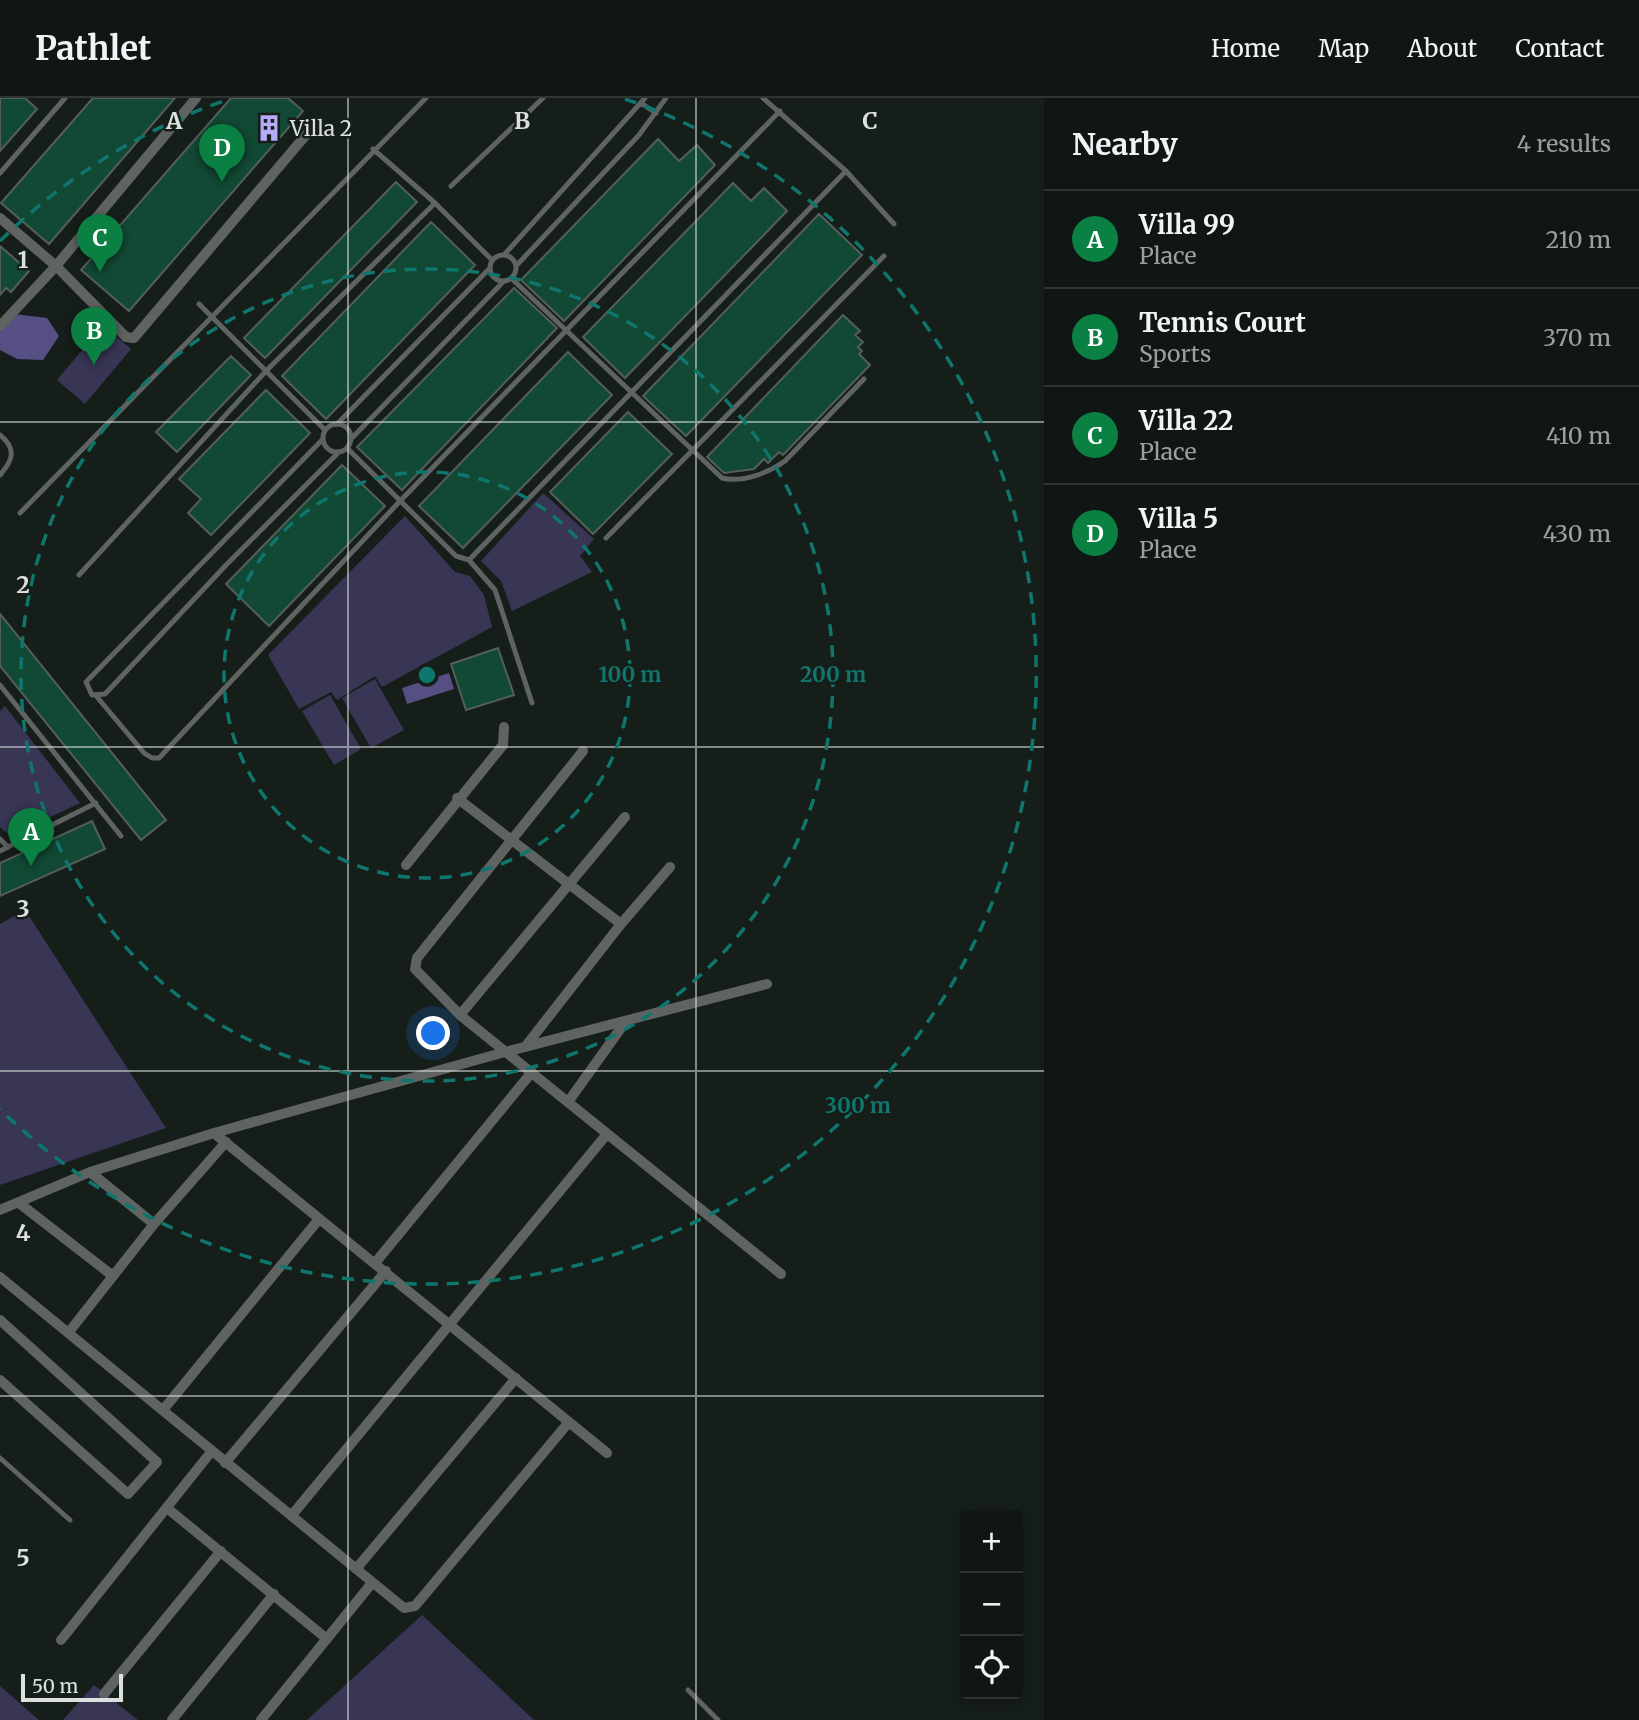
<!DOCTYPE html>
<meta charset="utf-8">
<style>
body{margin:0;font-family:Merriweather,serif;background:#1e2322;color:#f1f3f6}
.controls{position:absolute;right:21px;bottom:21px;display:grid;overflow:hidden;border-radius:7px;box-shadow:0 4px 18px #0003}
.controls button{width:63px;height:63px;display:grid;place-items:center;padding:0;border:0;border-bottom:2px solid #303534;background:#101614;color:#f1f3f6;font:35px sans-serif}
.scale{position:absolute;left:21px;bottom:18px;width:102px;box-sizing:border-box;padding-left:7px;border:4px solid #dbe1de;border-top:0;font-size:19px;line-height:24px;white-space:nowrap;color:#dbe1de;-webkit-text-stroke:5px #161e1a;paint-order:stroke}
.you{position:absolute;left:434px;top:936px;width:24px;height:24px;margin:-18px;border:5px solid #fff;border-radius:50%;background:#1a73e8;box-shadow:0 0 0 10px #1a73e833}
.badge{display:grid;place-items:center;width:46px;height:46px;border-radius:50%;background:#0b8043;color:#fff;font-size:23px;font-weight:700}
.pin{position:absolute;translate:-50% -58px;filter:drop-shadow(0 2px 4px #0008)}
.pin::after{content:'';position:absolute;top:37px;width:24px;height:21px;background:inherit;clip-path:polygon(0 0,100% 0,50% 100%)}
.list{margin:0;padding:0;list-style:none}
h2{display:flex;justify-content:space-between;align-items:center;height:91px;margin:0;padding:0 28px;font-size:30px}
h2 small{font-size:23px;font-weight:400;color:#9c9fa0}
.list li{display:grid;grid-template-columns:46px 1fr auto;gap:21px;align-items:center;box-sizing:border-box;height:98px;padding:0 28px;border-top:2px solid #303534}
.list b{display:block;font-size:26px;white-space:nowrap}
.list p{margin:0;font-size:23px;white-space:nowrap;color:#9c9fa0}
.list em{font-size:23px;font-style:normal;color:#9c9fa0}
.icon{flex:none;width:38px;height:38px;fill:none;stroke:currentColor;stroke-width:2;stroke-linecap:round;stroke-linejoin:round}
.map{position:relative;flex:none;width:1044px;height:1622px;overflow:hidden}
header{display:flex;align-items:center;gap:42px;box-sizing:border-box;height:98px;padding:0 35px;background:#101614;border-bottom:2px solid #303534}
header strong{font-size:33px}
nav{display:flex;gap:38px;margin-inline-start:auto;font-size:24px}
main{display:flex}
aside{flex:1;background:#101614}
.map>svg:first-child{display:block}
</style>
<header>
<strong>Pathlet</strong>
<nav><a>Home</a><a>Map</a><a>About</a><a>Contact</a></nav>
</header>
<main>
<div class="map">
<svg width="1044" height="1622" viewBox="0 0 1044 1622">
<rect width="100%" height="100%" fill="#161e1a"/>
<path fill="#393555" d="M103 227 131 251 85 306 57 282Z
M543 395 594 441 580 458 592 474 512 513 501 483 481 463Z
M405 418 455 474 470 478 484 497 492 529 382 589 375 578 337 602 331 594 299 611 268 557Z
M375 581 404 632 371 650 342 600Z
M330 597 361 651 334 667 302 613Z
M5 608 80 705 10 738 0 729V613Z
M25 812 166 1030 0 1087V826Z
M422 1517 534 1622H307Z
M94 1587 138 1622H63Z
M0 1588 39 1622H0Z"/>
<path fill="#554f83" d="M14 216 47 220 59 238 43 262 17 261 0 252V232Z
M449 575 454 591 407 606 402 590Z"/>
<path fill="#124934" stroke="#555e5a" stroke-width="2" d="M0 0H25L37 11 0 53Z
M93 0H175L49 146 1 105Z
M231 0H288L303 13 129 213 81 172Z
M658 41 679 63 697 47 715 67 564 223 521 182Z
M396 84 417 104 265 260 244 240Z
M733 85 751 103 764 90 787 113 625 280 583 239Z
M819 116 862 157 686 338 643 298Z
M431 124 475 167 326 321 282 278Z
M0 148 29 173 11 194 6 190 0 197Z
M514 190 557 230 402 392 357 349Z
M843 217 860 233 855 237 863 244 858 249 862 253 859 256 870 267 783 357 779 354 768 365 764 361 754 371 724 375 707 359Z
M568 254 612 297 463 450 419 408Z
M231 258 251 277 177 354 156 334Z
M266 292 310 335 211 437 188 415 201 401 179 381Z
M628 314 672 356 593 436 550 394Z
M342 367 385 408 269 528 226 486Z
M0 516 166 722 141 742 0 568Z
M498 550 514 597 466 612 451 566Z
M92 723 105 751 0 798V765Z"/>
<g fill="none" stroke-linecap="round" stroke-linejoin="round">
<path stroke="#5f6361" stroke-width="5" d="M763 0 846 73 894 126
M641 5 656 15
M373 51 435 105
M0 75 65 0
M451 88 543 0
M504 157 645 0
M490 170a13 13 0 1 1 26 0a13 13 0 1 1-26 0Z
M516 168 639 37 666 0
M511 180 722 380C743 385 768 375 785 363L864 281
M199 206 325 332
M323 340a14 14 0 1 1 28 0a14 14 0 1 1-28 0Z
M337 326 490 170
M0 337C17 351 13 362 0 377
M323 341 86 584 92 597 105 596 228 465 339 354
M351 341 504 183
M347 350 456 458 469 462 846 73
M20 415 426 0
M606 440 884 158
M469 462 495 492 532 605
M79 477 266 273 435 105 492 162
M0 587 121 738
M97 599 144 655 152 660H159L401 402 780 13
M0 741 8 749
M0 753 96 705
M0 1360 70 1422
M688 1592 718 1622"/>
<path stroke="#5f6361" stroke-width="10" d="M0 120 56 168 126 239 134 240 311 31
M0 228 56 168 196 0
M583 653 417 860 415 871 460 917 781 1176
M457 700 621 826
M406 767 503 647 504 629
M460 917 625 719
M525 949 621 826 670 769
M568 1004 626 923
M214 1035 607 1355
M90 1074 154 1126
M19 1105 113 1178
M0 1112 90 1074 214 1035 505 954 767 886
M375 1165 532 974
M0 1179 404 1510 415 1508 569 1324
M0 1222 157 1364 128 1396 0 1282
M69 1234 154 1126 226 1044
M163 1312 319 1121
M225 1365 386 1173
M167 1410 327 1541
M292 1417 607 1036
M356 1471 516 1280
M61 1542 211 1354
M104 1596 221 1453
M172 1622 274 1496
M261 1622 372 1485"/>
</g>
<path fill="none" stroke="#dbe1de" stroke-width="2" stroke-opacity="0.55" d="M348 0V1622M696 0V1622M0 324H1044M0 649H1044M0 973H1044M0 1298H1044"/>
<g fill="none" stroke="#0f766e" stroke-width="3.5" stroke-dasharray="12 9">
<circle cx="427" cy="577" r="203"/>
<circle cx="427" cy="577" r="406"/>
<path d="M0 143A609 609 0 0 1 229 1M625 1A609 609 0 1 1 0 1011"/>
</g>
<defs>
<symbol id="building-bare" viewBox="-9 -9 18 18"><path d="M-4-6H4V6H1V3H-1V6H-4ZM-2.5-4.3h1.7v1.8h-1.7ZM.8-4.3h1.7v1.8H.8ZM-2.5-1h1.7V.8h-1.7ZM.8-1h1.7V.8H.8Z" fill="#b4acf9" stroke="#161e1a" stroke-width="2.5" paint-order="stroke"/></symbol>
</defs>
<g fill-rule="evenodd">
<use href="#building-bare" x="250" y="11" width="38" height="38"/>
</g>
<g text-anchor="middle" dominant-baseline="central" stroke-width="5" stroke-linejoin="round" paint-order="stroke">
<g font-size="21" fill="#dbe1de" stroke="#161e1a" text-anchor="start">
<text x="290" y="30">Villa 2</text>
</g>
</g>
<g font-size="23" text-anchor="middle" font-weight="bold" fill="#dbe1de" stroke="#161e1a" stroke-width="5" stroke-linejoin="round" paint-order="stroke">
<text x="174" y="31">A</text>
<text x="522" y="31">B</text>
<text x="870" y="31">C</text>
<text x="23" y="170">1</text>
<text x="23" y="495">2</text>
<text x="23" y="819">3</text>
<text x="23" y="1143">4</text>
<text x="23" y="1468">5</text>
</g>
<circle cx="427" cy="577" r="10" fill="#0f766e" stroke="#161e1a" stroke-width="3.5"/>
<g font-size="21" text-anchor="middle" font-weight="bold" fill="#0f766e" stroke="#161e1a" stroke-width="5" stroke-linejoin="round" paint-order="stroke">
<text x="630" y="584">100 m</text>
<text x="833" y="584">200 m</text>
<text x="858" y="1015">300 m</text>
</g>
</svg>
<div class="controls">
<button>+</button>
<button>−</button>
<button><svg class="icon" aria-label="locate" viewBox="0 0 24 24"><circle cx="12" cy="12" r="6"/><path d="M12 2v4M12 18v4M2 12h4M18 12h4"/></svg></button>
</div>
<div class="scale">50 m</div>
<div class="you"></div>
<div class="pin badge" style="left:31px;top:768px">A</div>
<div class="pin badge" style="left:94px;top:267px">B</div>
<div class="pin badge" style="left:100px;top:174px">C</div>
<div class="pin badge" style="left:222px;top:84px">D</div>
</div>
<aside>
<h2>Nearby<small>4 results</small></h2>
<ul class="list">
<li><span class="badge">A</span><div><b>Villa 99</b><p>Place</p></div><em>210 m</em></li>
<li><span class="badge">B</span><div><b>Tennis Court</b><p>Sports</p></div><em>370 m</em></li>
<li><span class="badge">C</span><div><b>Villa 22</b><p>Place</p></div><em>410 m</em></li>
<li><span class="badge">D</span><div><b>Villa 5</b><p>Place</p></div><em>430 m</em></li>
</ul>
</aside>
</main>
